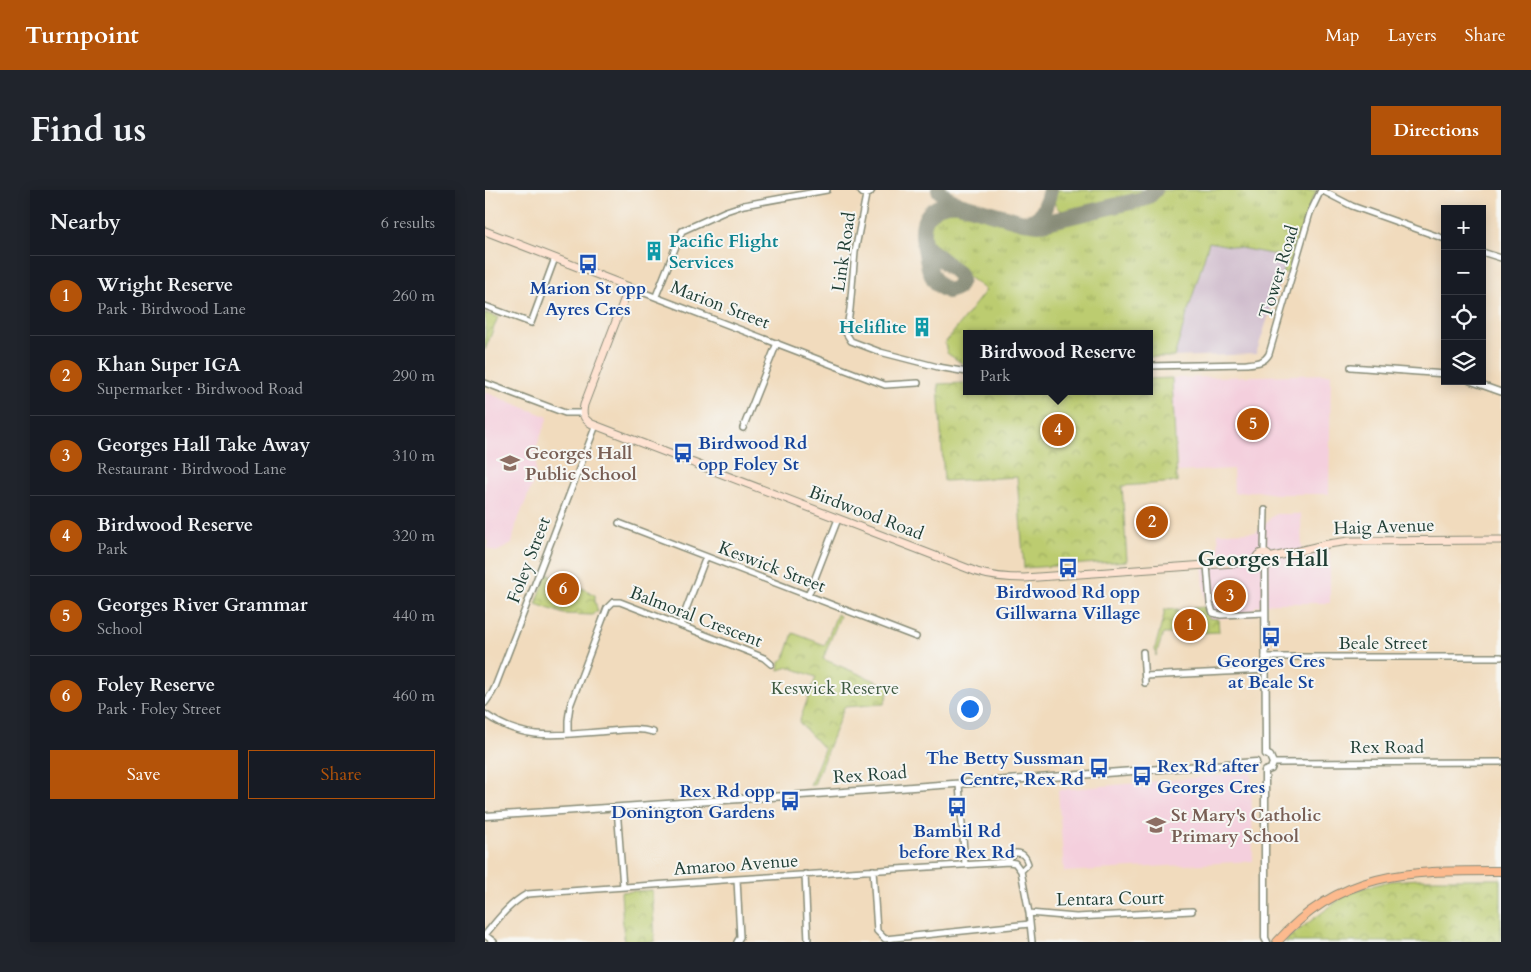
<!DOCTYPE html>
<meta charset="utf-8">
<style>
body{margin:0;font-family:Cardo,serif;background:#20242c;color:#f1f3f6}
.controls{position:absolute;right:15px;top:15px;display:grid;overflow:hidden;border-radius:0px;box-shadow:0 2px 12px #0003}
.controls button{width:45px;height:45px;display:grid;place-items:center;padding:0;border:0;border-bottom:1px solid #363941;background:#171b24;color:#f1f3f6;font:25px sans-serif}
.you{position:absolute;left:484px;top:518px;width:18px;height:18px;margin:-12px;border:4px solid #fff;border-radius:50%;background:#1a73e8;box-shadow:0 0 0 8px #1a73e833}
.badge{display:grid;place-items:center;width:32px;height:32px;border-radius:50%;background:#b45309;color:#fff;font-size:16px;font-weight:700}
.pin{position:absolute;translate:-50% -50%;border:2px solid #fff;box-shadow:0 1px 5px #0006}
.popup{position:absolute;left:478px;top:140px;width:190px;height:65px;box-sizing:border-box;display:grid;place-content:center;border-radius:0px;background:#171b24;filter:drop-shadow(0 1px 4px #0005);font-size:16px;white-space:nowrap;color:#9ea1a6}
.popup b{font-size:19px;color:#f1f3f6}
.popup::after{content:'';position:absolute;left:50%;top:100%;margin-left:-10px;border:10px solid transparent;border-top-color:#171b24}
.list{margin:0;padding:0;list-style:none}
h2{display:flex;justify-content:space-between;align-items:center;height:65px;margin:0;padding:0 20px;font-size:21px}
h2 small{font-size:16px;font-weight:400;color:#9ea1a6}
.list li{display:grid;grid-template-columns:32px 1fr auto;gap:15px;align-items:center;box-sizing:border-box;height:80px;padding:0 20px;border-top:1px solid #363941}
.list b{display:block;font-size:19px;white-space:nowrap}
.list p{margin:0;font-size:16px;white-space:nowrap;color:#9ea1a6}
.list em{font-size:16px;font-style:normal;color:#9ea1a6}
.actions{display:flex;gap:10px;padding:15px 20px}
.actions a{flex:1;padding:11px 0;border:1px solid #b45309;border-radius:0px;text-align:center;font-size:18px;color:#b45309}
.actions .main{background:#b45309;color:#fff}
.icon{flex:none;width:28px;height:28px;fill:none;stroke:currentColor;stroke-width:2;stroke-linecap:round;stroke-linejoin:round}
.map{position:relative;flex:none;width:1016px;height:752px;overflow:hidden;border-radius:0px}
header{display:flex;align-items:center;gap:30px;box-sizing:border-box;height:70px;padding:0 25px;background:#b45309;color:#fff}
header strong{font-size:24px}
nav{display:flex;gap:28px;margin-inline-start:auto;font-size:18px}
.intro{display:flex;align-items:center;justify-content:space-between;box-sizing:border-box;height:120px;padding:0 30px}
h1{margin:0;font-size:35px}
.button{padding:12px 22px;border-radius:0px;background:#b45309;color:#fff;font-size:18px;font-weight:700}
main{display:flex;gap:30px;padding:0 30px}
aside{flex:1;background:#171b24;border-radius:0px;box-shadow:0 2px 12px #0003}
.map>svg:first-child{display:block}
</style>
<header>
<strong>Turnpoint</strong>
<nav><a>Map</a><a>Layers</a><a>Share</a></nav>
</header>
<div class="intro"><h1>Find us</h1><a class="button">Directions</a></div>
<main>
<aside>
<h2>Nearby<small>6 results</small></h2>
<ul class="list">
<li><span class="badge">1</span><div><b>Wright Reserve</b><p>Park · Birdwood Lane</p></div><em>260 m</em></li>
<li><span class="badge">2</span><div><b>Khan Super IGA</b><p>Supermarket · Birdwood Road</p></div><em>290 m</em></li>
<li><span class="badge">3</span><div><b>Georges Hall Take Away</b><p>Restaurant · Birdwood Lane</p></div><em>310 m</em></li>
<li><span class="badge">4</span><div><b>Birdwood Reserve</b><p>Park</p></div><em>320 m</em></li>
<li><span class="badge">5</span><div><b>Georges River Grammar</b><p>School</p></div><em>440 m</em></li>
<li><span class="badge">6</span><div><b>Foley Reserve</b><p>Park · Foley Street</p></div><em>460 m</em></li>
</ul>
<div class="actions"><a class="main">Save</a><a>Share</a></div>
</aside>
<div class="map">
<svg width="1016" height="752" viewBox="0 0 1016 752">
<defs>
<pattern id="grass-tufts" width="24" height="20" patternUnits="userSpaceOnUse" patternTransform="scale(1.25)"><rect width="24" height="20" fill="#bccc6f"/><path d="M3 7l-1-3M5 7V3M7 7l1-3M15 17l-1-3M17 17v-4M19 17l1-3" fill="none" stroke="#98a75c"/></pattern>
<pattern id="park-crowns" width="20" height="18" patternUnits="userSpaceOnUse" patternTransform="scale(1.25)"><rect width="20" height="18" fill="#bccc6f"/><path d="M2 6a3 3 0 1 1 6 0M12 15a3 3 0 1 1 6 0" fill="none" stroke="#98a75c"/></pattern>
</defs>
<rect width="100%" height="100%" fill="#f6f6f2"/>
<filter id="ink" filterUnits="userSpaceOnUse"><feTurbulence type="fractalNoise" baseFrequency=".02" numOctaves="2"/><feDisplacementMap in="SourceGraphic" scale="10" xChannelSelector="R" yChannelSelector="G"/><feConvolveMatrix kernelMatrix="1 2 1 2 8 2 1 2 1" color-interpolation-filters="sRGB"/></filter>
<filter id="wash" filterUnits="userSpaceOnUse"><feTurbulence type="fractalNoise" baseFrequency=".0096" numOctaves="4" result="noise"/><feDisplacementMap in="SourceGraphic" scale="20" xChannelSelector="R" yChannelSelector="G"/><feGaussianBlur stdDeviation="1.12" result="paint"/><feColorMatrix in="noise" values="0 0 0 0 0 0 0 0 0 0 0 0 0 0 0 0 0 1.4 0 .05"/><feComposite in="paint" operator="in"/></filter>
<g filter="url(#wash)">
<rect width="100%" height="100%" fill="#f1dbbd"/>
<path fill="#f4cfdd" d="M846 184 844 304H790L772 301 749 303 748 279 693 282 687 188Z
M0 202 63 227 51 258 50 288 31 335 27 354 11 362 1 358 3 353 0 346Z
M790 324H816L817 366 845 361V413H790L771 416 768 419V426L728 429 724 428 720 417 718 379 734 366 733 343 771 342Z
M766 583 768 671 579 682 573 600Z"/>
<path fill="#d0bdcd" d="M724 52 803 67 771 164 689 167Z"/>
<path fill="url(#grass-tufts)" stroke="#6e8452" d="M570 0H663L655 4 584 22C570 22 567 12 570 0Z
M677 0H791C807 6 817 0 832 0L821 24 805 81 797 84 802 67 724 52 689 167H664V144H482V173L478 174 462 163 460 153 501 100 447 60C433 38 444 18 470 17L535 37 555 40 661 13 670 9Z"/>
<path fill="url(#park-crowns)" stroke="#6e8452" d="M0 123 13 127 0 160Z
M687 188 692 292 637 296 642 371 539 378 532 287 459 291 453 194 482 193V201H664V189Z
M62 384 88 393 110 405V411L113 422H109L108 425 79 424 51 414Z
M720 417 724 428 733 429 734 442 678 444 671 466 670 458 679 425V420L693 419 694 425 707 423V418Z
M352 424 355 426 338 469 398 494 406 495 399 514 359 517 329 595H325L339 559 314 532 331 487 304 477 294 480 295 472 300 467 308 443 340 455Z
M934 689H1016V752H800L803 748 862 704 878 698 906 691Z
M167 700 170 752H139L136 702Z"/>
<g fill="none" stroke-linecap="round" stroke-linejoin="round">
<path stroke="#888c78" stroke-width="16" d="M454 0 461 8 474 14 538 32 554 34 658 9 665 5 670 0
M540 32C559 31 561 15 565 0
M440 56 474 84 476 90 472 98 463 101C447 95 443 78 441 63 440 57 438 51 438 44 437 22 454 12 474 14"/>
</g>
</g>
<g filter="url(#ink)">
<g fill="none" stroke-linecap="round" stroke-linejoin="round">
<defs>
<path id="minor" d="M375 0C378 6 384 6 387 0
M836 0 867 16 960 49
M381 5 370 62 365 119 361 143 366 151 395 162 453 177 482 182
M997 62 1016 68
M144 97 400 195 433 193
M171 106 197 41 241 21 259 15 342 0
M0 116 46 133 70 68
M664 176 761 174C771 173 779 173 784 164L825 23 836 0
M866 177 960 184
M985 191 1016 202
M0 193 80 223H98
M258 238 292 153
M134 333 431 447
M779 362 780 320
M722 375 725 413 728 423 736 425 780 423
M323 406 353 329
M195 435 221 367
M658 462 660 493
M780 467H1016
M660 486 780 480
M0 513 7 503 10 497 111 235
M0 524C42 554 78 544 126 541 140 540 154 538 168 542
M83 544V530L85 516 122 418 128 412H135L267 463 279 468 286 474
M788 573 1016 572
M474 594 480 674
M132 618 138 697
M521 672 530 663C538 662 541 667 543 674L536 681
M388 680 392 741 400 749 545 734
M320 684 323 752
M252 689 255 747 252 752
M544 723 591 727 707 721
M0 745C13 729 24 714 42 704L252 689 524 672 530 673 536 681 544 723 547 752
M0 745 9 752"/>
<path id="tertiary" d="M780 378 781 564
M780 581V748L782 752
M780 581 786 579 788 573 785 566 781 564
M1 626 345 603 771 572"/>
<path id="secondary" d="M0 41 144 97 99 215C97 224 98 229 107 234L492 382C508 387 522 388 539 388L763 372 771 370
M771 370a7 7 0 1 1 14 0a7 7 0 1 1-14 0Z
M784 368 843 354 864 351 1016 350"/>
<path id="primary" d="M792 752C857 679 926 681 1016 681"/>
</defs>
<use href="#minor" stroke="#888c78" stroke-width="8"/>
<use href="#tertiary" stroke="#888c78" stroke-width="9"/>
<use href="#secondary" stroke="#888c78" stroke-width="9"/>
<use href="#primary" stroke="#888c78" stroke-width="10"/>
<use href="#minor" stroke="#fff" stroke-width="5"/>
<use href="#tertiary" stroke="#fff" stroke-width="6"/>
<use href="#secondary" stroke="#fee3d2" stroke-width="7"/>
<use href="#primary" stroke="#fcba8e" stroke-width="8"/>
</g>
</g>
<defs>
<symbol id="building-bare" viewBox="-9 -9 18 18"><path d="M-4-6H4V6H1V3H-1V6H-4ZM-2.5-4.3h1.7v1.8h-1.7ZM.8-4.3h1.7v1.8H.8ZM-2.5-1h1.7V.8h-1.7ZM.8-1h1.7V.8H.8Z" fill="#0f9aa8" stroke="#f6f6f2" stroke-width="2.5" paint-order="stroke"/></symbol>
<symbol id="bus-bare" viewBox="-9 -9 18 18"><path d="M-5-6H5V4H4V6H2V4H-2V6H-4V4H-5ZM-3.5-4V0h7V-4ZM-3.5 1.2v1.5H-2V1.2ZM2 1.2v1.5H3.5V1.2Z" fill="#1a4fb4" stroke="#f6f6f2" stroke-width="2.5" paint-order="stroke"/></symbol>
<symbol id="school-bare" viewBox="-9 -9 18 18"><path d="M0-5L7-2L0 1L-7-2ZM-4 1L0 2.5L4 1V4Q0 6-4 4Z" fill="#8d6e63" stroke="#f6f6f2" stroke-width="2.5" paint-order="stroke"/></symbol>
</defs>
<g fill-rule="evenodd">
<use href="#building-bare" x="155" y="47" width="28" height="28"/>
<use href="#bus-bare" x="89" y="60" width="28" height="28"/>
<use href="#building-bare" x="423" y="123" width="28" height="28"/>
<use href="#bus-bare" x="184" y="249" width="28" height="28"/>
<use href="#school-bare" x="11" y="259" width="28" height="28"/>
<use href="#bus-bare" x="569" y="364" width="28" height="28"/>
<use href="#bus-bare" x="772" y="433" width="28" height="28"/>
<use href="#bus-bare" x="600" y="564" width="28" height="28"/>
<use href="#bus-bare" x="643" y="572" width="28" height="28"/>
<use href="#bus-bare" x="291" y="597" width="28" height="28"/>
<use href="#bus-bare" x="458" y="603" width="28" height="28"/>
<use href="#school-bare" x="657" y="621" width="28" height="28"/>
</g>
<g text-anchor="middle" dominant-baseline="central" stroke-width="4" stroke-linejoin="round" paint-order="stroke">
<g font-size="18" font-weight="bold" fill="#0d838f" stroke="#f6f6f2" text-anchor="start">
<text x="184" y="51">Pacific Flight<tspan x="184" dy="21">Services</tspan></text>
<text x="422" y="137" text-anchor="end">Heliflite</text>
</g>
<g font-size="18" fill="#1f3d34" stroke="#f6f6f2">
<text transform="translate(359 62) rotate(-82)">Link Road</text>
<text transform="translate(794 82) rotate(-73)">Tower Road</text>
<text transform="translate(235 115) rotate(21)">Marion Street</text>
<text transform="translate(381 323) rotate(21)">Birdwood Road</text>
<text transform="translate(899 337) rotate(-2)">Haig Avenue</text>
<text transform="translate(44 370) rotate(-69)">Foley Street</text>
<text transform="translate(287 377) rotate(21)">Keswick Street</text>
<text transform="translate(211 427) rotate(21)">Balmoral Crescent</text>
<text x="898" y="453">Beale Street</text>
<text x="902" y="557">Rex Road</text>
<text transform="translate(385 585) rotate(-4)">Rex Road</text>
<text transform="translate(251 675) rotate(-4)">Amaroo Avenue</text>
<text transform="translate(625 709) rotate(-1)">Lentara Court</text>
</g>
<g font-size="18" font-weight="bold" fill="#164399" stroke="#f6f6f2">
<text x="103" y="98">Marion St opp<tspan x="103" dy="21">Ayres Cres</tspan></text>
<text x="213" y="253" text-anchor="start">Birdwood Rd<tspan x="213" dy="21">opp Foley St</tspan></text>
<text x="583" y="402">Birdwood Rd opp<tspan x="583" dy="21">Gillwarna Village</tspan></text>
<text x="786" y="471">Georges Cres<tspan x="786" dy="21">at Beale St</tspan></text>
<text x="599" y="568" text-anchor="end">The Betty Sussman<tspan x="599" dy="21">Centre, Rex Rd</tspan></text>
<text x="672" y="576" text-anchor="start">Rex Rd after<tspan x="672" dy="21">Georges Cres</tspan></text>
<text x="290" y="601" text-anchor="end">Rex Rd opp<tspan x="290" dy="21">Donington Gardens</tspan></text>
<text x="472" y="641">Bambil Rd<tspan x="472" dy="21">before Rex Rd</tspan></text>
</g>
<g font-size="18" font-weight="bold" fill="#785e54" stroke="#f6f6f2" text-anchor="start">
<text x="40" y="263">Georges Hall<tspan x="40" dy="21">Public School</tspan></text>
<text x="686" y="625">St Mary's Catholic<tspan x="686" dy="21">Primary School</tspan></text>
</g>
<g font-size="18" fill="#3e5a40" stroke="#f6f6f2">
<text x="350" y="498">Keswick Reserve</text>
</g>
<g font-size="22" font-weight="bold" fill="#1f3d34" stroke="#f6f6f2">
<text x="778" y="369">Georges Hall</text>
</g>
</g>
</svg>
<div class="controls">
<button>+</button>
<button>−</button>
<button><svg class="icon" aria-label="locate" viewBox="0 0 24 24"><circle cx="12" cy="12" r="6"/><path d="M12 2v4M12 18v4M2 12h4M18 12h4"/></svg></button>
<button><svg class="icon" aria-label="layers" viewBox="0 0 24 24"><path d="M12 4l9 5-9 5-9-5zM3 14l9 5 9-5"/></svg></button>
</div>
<div class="you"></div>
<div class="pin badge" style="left:705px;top:435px">1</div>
<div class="pin badge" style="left:667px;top:332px">2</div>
<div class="pin badge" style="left:745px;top:406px">3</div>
<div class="pin badge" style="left:573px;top:240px">4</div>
<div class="popup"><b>Birdwood Reserve</b>Park</div>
<div class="pin badge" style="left:768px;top:234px">5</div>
<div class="pin badge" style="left:78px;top:399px">6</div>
</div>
</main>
